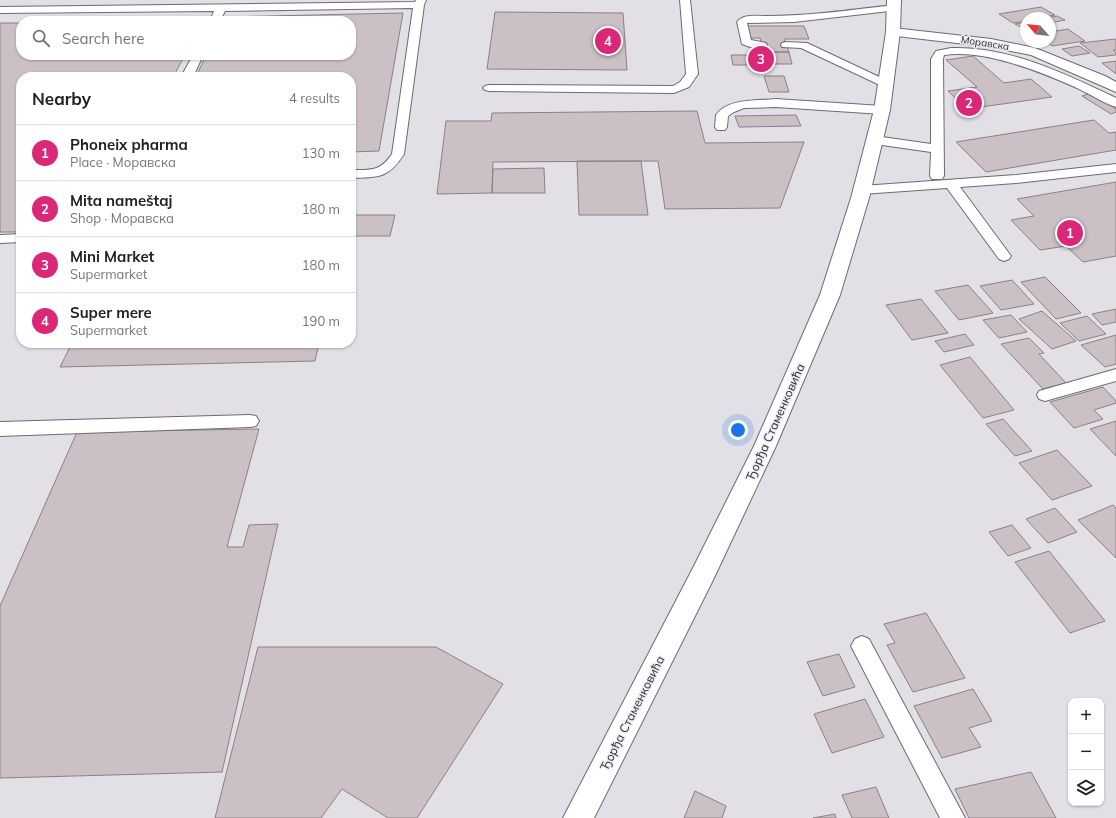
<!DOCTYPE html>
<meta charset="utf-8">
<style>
body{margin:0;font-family:Mulish,sans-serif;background:#f6f6f6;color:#222}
.controls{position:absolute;right:12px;bottom:12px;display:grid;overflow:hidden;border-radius:8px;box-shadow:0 1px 3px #0004}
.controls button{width:36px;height:36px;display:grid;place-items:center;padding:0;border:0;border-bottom:1px solid #e0e0e0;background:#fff;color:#222;font:20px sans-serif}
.compass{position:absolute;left:1020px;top:12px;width:36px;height:36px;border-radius:50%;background:#fff;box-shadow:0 1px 3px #0004;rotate:298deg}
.you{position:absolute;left:738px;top:430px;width:14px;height:14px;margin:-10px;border:3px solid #fff;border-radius:50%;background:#1a73e8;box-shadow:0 0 0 6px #1a73e833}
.badge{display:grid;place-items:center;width:26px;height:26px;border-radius:50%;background:#db2777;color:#fff;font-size:13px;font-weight:700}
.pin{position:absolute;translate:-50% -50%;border:2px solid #fff;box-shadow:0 1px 4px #0006}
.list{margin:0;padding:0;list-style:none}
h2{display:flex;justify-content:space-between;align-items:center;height:52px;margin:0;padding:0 16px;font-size:17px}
h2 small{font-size:13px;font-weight:400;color:#767676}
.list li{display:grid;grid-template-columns:26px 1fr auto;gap:12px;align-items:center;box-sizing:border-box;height:56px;padding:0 16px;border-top:1px solid #e0e0e0}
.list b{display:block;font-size:15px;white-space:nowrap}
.list p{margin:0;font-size:13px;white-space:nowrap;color:#767676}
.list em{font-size:13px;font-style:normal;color:#767676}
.icon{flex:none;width:22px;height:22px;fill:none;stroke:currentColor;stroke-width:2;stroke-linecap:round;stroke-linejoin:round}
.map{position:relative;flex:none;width:1116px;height:818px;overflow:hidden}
.search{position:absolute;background:#fff;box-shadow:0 1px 3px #0004;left:16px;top:16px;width:340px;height:44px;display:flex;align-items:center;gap:10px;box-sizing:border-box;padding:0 14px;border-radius:16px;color:#767676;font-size:15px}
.panel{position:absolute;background:#fff;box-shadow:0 1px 3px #0004;left:16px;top:72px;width:340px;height:276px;border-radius:16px}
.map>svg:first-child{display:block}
</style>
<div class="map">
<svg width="1116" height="818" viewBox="0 0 1116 818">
<rect width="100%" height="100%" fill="#e2dfe7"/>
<path fill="#cbc1c5" stroke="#8a8185" d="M1041 7 1055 15 1040 18H1026V21L1013 23 999 14Z
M495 12 623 13 627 70 487 69Z
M403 13 379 151 351 152V77H196L206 55H351V21H222L224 17Z
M1057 16 1065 20 1050 23V18H1046Z
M1026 22V30L1015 24Z
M0 23H21V55H185L173 77H21V232H0Z
M745 26H804L809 39H784L789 52H764L760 38H749Z
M1068 29 1085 41 1052 46 1047 42H1050V32Z
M1116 39V50H1113L1116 53V55L1098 57 1080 43Z
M1079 46 1090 53 1072 56 1062 49Z
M749 52H789L792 64H752Z
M731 55H747L750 65H733Z
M973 56 1004 83 1031 79 1052 97 967 109 948 91 977 87 946 60Z
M1116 61V74L1102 63Z
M764 76H784L789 92H769Z
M1091 93 1116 109V112L1111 114 1082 96Z
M697 111 705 143 804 142 780 208 665 209 658 161 493 162 492 193 437 194 446 121H491L492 113Z
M796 115 801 126 739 127 735 116Z
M1094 120 1109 133 1116 132V150L986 172 956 142Z
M577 161H641L648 215H579Z
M544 168 545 193H492L493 169Z
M1116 182V256L1083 262 1066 246 1040 250 1011 220 1034 216 1017 199Z
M351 215H395L390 236H351Z
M1045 277 1081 313 1056 319 1021 282Z
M1012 280 1034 304 1001 310 980 286Z
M968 285 993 313 959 320 935 291Z
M921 299 948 333 912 340 886 305Z
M1116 309V322L1102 325 1092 314Z
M1042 311 1076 341 1052 349 1019 319Z
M1011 315 1027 332 999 338 983 320Z
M1087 316 1106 334 1079 341 1060 323Z
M965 334 974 345 944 352 935 341Z
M1116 335V364L1105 367 1081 345Z
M1029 338 1044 353 1039 354 1066 383 1043 389 1001 344Z
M72 343H319L315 361 60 367Z
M970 357 1014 410 983 418 940 365Z
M1103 387 1116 401V403L1094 410 1103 419 1074 428 1050 402Z
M1003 419 1032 451 1015 456 986 424Z
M1116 421V456L1090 429Z
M259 429 227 547H243L249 525 278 524 222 772 0 778V606L77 432Z
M1057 450 1092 486 1052 500 1019 463Z
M1113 505 1116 508V558L1078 520Z
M1055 508 1077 532 1048 543 1026 519Z
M1012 525 1031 548 1008 556 989 532Z
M1049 551 1105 621 1070 633 1015 562Z
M926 613 965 678 913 692 887 645 895 643 884 624Z
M258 647H436L503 684 417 818H388L342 789 321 818H215Z
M839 654 855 687 823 696 807 662Z
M973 689 992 721 969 728 981 747 942 758 914 706Z
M865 699 884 737 832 753 814 714Z
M1031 772 1056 818H969L955 789Z
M876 787 889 818H852L842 795Z
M695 791 726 806 722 818H684Z
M835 814 836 818H813Z"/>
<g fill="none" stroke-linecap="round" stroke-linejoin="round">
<defs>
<path id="lane" d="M416 0H426L424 5 404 154C388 179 378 177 351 178V170C370 170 380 172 392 154L413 8 225 11 220 21H210L214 11 0 13V7L415 2Z
M680 0H690L698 74 689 87 674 93 489 91 485 90 483 88 485 86 489 85 673 86 680 82 686 74Z
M894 5 898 6 899 8 898 10 794 22 747 23 751 40 766 43 767 45C761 52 750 47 742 44L737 22C743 14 756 16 766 16 809 16 851 10 894 5Z
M786 42 807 43 890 82 892 84 890 86H882L801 48 782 47 781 45 782 43Z
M951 48C1009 46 1066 74 1116 98V107C1103 103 1090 94 1077 88 1041 72 985 49 944 55L943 59 944 176 942 179H932L930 176 931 152 875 144 871 143 869 140 871 137 875 136 931 144V59L936 51Z
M193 55H203L193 77H181Z
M776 99 882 106 886 107 888 110 886 113 882 114 776 107 744 108 734 112 728 116 727 127 725 130H717L715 127 716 115C728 98 757 101 776 99Z
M1116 164V172L1016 183 960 187 1011 256 1009 259 1004 261 999 259 947 188 862 194 857 193 855 190 857 187 862 186 1016 175Z
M21 234V242L0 243V235Z
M1116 369V381L1045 401 1039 399 1037 395 1039 391Z
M250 415 256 416 259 421 256 426 250 427 0 436V422Z
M862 636 869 639 965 818H940L851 646 855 639Z"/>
<path id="street" d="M893 28 991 39 1035 48 1105 76 1116 82V92L1031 55 991 47 888 35 886 32 888 29Z"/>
<path id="secondary" d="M887 0H901L900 32 890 110 869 198 840 295 776 446 713 580 594 818H563L695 564 754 446 820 295 851 198 874 110 886 32Z"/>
</defs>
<use href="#lane" stroke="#6d6a72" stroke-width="2"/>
<use href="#street" stroke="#6d6a72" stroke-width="2"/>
<use href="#secondary" stroke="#6d6a72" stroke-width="2"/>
<use href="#lane" fill="#fff" fill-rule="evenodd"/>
<use href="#street" fill="#fff" fill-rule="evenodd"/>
<use href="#secondary" fill="#fff" fill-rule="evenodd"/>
</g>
<g text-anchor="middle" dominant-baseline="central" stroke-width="3" stroke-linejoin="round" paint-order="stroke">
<g font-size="10" fill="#2d2c2f" stroke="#efecf4">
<text transform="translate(985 43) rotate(9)">Моравска</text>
</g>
<g font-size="12" fill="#2d2c2f" stroke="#efecf4">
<text transform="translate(775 422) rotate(-66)">Ђорђа Стаменковића</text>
<text transform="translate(632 713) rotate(-63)">Ђорђа Стаменковића</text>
</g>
</g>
</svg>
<div class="controls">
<button>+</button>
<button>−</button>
<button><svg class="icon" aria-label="layers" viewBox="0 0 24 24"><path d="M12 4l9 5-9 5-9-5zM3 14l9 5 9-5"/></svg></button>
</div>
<svg class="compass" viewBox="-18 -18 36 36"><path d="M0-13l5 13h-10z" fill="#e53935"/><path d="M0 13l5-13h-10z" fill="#767676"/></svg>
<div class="you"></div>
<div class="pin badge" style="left:1070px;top:233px">1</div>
<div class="pin badge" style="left:969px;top:103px">2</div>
<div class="pin badge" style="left:761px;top:59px">3</div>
<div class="pin badge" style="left:608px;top:41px">4</div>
<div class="search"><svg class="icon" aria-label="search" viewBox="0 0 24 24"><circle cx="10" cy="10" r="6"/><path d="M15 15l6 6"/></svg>Search here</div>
<section class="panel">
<h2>Nearby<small>4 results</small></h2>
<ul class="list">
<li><span class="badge">1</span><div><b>Phoneix pharma</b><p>Place · Моравска</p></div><em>130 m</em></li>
<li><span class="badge">2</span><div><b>Mita nameštaj</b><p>Shop · Моравска</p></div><em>180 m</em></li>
<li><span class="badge">3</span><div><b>Mini Market</b><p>Supermarket</p></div><em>180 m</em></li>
<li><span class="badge">4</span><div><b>Super mere</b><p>Supermarket</p></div><em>190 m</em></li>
</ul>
</section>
</div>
